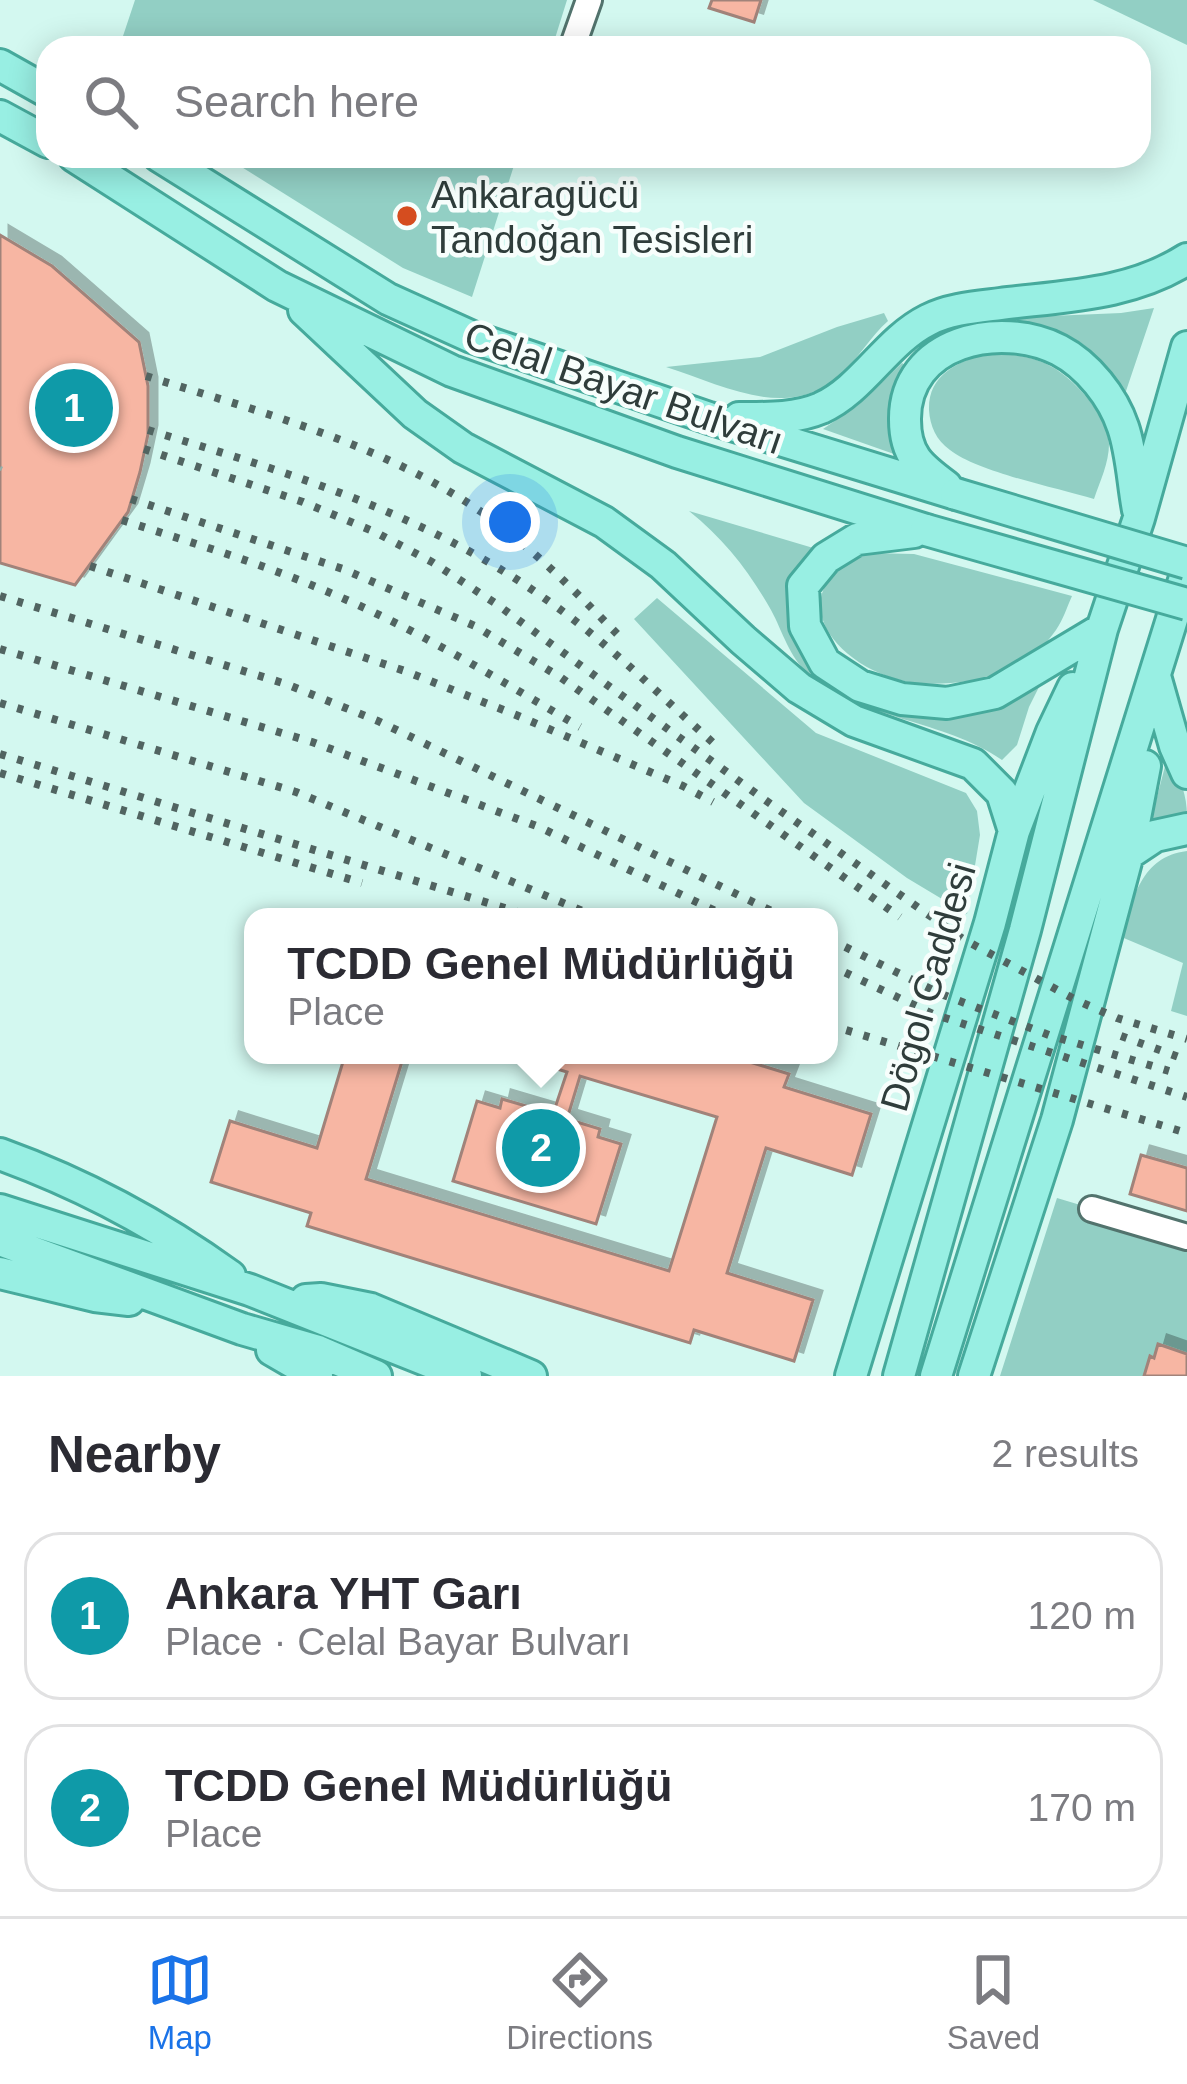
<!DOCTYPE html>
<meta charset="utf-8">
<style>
body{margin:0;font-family:Helvetica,sans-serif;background:#f7f7f7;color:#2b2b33}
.you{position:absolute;left:510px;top:522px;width:42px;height:42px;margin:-30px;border:9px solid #fff;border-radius:50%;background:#1a73e8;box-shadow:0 0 0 18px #1a73e833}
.badge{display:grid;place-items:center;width:78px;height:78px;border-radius:50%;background:#1a73e8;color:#fff;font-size:39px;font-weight:700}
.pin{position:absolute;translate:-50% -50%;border:6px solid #fff;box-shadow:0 3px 12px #0006}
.popup{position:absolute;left:244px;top:908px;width:594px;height:156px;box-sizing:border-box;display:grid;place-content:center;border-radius:24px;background:#fff;filter:drop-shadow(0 3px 9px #0005);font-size:39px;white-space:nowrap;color:#7c7c81}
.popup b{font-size:45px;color:#2b2b33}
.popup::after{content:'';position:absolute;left:50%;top:100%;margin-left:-24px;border:24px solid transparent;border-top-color:#fff}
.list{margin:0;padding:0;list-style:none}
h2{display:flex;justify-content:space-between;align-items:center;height:156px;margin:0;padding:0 48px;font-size:51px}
h2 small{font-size:39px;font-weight:400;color:#7c7c81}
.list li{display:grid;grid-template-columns:78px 1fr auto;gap:36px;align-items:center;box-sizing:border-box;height:168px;margin:0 24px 24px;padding:0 24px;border:3px solid #e1e1e2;border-radius:36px}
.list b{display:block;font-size:45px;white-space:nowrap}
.list p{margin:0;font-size:39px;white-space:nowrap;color:#7c7c81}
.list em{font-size:39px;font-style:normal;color:#7c7c81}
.icon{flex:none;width:66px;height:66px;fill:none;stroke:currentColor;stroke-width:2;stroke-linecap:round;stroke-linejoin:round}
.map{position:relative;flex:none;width:1187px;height:1376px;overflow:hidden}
.search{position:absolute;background:#fff;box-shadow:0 6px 30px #0003;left:36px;right:36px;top:36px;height:132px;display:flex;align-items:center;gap:30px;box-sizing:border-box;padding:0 42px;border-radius:36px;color:#7c7c81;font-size:45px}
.sheet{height:540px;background:#fff}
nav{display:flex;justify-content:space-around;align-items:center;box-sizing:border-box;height:168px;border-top:3px solid #e1e1e2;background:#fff;font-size:33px;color:#7c7c81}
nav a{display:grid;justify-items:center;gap:6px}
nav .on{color:#1a73e8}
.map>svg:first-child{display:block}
</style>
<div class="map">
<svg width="1187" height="1376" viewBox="0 0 1187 1376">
<defs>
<filter id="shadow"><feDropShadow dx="9" dy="-9" stdDeviation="0" flood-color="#0004"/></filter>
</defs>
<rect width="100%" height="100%" fill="#d3f8f0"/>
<path fill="#92cfc4" d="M135 0H567L552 48H119Z
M1093 0H1187V45Z
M224 156H517L472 297 403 268Z
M1154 308 1125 394C1088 338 1073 330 1008 323L1006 318 1121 313Z
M884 313 888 321C871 336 860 356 844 371 792 424 726 386 666 367L760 357 837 327Z
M984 353C1003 353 1021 355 1039 361 1068 370 1107 413 1109 444 1109 463 1100 481 1094 499 1057 488 978 472 950 450 936 440 930 426 929 410 928 375 956 364 984 353Z
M902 363 906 366C889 400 887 418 894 454L823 429 857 406Z
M689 511 820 550 793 633 803 656 815 672 869 703 1038 681 1041 683 1029 707 1017 745 1002 760C943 719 863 721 808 673 789 657 783 632 771 610 749 571 724 539 689 511Z
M868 553 914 554 1072 596C1067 607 1063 620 1056 630 1036 659 1005 676 970 681 944 684 921 686 896 679 827 659 781 588 868 553Z
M657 598 816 733 966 793 977 811 980 835 967 914 907 878 804 803 634 619Z
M1169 751C1177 776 1187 790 1187 816L1151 820Z
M1187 851V1016L1171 1011 1183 963 1119 936C1135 898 1140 857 1187 851Z
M1057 1198 1187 1237V1376H1000Z"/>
<path fill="#f7b6a3" stroke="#a1837a" stroke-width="3" filter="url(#shadow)" d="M712 0H761L754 22 709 8Z
M0 235 52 266 139 342 148 386V434L140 472 128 512 75 585 0 563Z
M345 1055H404L366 1179 669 1271 717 1117 580 1076 567 1119 600 1129 598 1137 621 1144 596 1224 453 1181 477 1101 500 1108 502 1099 553 1114 567 1072 512 1055H727L789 1074 784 1087 871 1114 852 1175 766 1148 727 1273 813 1300 794 1361 694 1330 690 1343 307 1226 311 1213 211 1182 230 1121 317 1148Z
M1141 1155 1187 1168V1211L1130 1194Z
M1158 1344 1187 1354V1376H1144L1150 1356 1154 1358Z"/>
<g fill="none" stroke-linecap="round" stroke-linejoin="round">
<defs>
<path id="minor" d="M572 48 589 0
M1092 1209 1187 1237"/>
<path id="major" d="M0 65 48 92
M0 116 48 142
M74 156 277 286 452 371 677 452 926 530
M159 156 388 299 472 337 709 418 956 494
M304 310 415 414 463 448 604 522 663 565 743 640 799 688 854 721 973 764 1002 793 1014 831
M739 418C766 418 795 419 821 408 863 389 886 341 928 320 949 309 976 307 1000 304 1065 296 1131 295 1187 259
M946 486C920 467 905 455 905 420 904 341 1000 320 1059 350 1088 365 1113 397 1123 427 1132 453 1133 484 1138 510
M914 532 857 539 826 558 803 586 805 626 825 663 860 686 902 699 947 703 995 693 1102 629
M1155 676 1175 746 1187 773
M1128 854 1155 836 1187 829
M0 1154C83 1184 158 1224 230 1276
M0 1210 250 1290 466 1376
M0 1240 242 1329 318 1351 376 1376
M0 1273 95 1296 129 1300
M306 1300 321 1299 371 1309 531 1376
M272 1350 317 1376
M851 1376 990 923 1014 831 1052 732 1073 688
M899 1376 1025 930 1102 629 1139 518 1187 347
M936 1376 1187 571
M974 1376 1057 1120 1128 854 1145 766"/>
</defs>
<use href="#minor" stroke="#52736d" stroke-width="30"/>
<use href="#major" stroke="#46aa9c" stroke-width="36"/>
<path stroke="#95b1ab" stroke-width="4.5" stroke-dasharray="6 6" stroke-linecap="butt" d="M0 468 2 469"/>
<use href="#minor" stroke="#fff" stroke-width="24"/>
<use href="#major" stroke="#98efe3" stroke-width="30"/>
<path stroke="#516461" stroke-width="8" stroke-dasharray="6 12" stroke-linecap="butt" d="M146 376C260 412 380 443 480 511 533 548 579 595 624 641
M148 430C286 472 425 513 544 598 608 642 661 697 719 748
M144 449 303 502 375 532 432 562 495 603 765 800 963 939 1076 1000 1117 1018 1187 1039
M131 499 343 569 475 626 560 677 900 917
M122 520C189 542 257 562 321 589 412 626 496 678 580 727
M90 566 405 671 516 715 683 786 713 802
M0 596 286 684 378 721 784 917
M0 649 312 742 539 827 728 917
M0 703 296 792 597 917
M0 754 534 917
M0 773 362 883
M829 939 941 994 1049 1035 1169 1071
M829 965 933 1014 1187 1097
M829 1025 1187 1133
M1121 1036 1187 1060"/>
<defs>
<path id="major-bridge" d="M956 494 1187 563
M926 530 1187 604"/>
</defs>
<use href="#major-bridge" stroke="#46aa9c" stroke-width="36" stroke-linecap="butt"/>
<use href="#major-bridge" stroke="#98efe3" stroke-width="30"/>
</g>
<circle fill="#d54d1f" stroke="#f7fefc" stroke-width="4.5" cx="407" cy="216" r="12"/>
<g text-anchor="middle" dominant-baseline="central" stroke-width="9" stroke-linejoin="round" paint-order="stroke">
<g font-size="39" fill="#2f3d3b" stroke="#f7fefc" text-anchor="start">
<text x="431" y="194">Ankaragücü<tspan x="431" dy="45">Tandoğan Tesisleri</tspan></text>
</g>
<g font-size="39" fill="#2f3d3b" stroke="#f7fefc">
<text transform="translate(624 388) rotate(19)">Celal Bayar Bulvarı</text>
<text transform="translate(928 987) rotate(-74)">Dögol Caddesi</text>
</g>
</g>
</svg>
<div class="you"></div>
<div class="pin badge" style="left:74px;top:408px;background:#0f9aa8">1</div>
<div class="pin badge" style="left:541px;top:1148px;background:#0f9aa8">2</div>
<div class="popup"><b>TCDD Genel Müdürlüğü</b>Place</div>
<div class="search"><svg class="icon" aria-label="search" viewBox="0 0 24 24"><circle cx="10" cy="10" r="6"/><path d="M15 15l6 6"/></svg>Search here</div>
</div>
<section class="sheet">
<h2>Nearby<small>2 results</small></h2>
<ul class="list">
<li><span class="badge" style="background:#0f9aa8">1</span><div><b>Ankara YHT Garı</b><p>Place · Celal Bayar Bulvarı</p></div><em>120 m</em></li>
<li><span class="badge" style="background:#0f9aa8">2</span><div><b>TCDD Genel Müdürlüğü</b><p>Place</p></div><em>170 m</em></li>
</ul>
</section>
<nav>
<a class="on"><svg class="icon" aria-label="map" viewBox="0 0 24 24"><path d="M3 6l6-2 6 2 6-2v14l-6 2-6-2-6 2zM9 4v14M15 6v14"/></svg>Map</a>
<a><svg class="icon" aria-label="directions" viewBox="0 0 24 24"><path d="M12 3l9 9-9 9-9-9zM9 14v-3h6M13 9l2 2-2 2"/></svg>Directions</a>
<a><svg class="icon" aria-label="saved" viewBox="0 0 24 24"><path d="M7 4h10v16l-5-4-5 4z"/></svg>Saved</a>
</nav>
